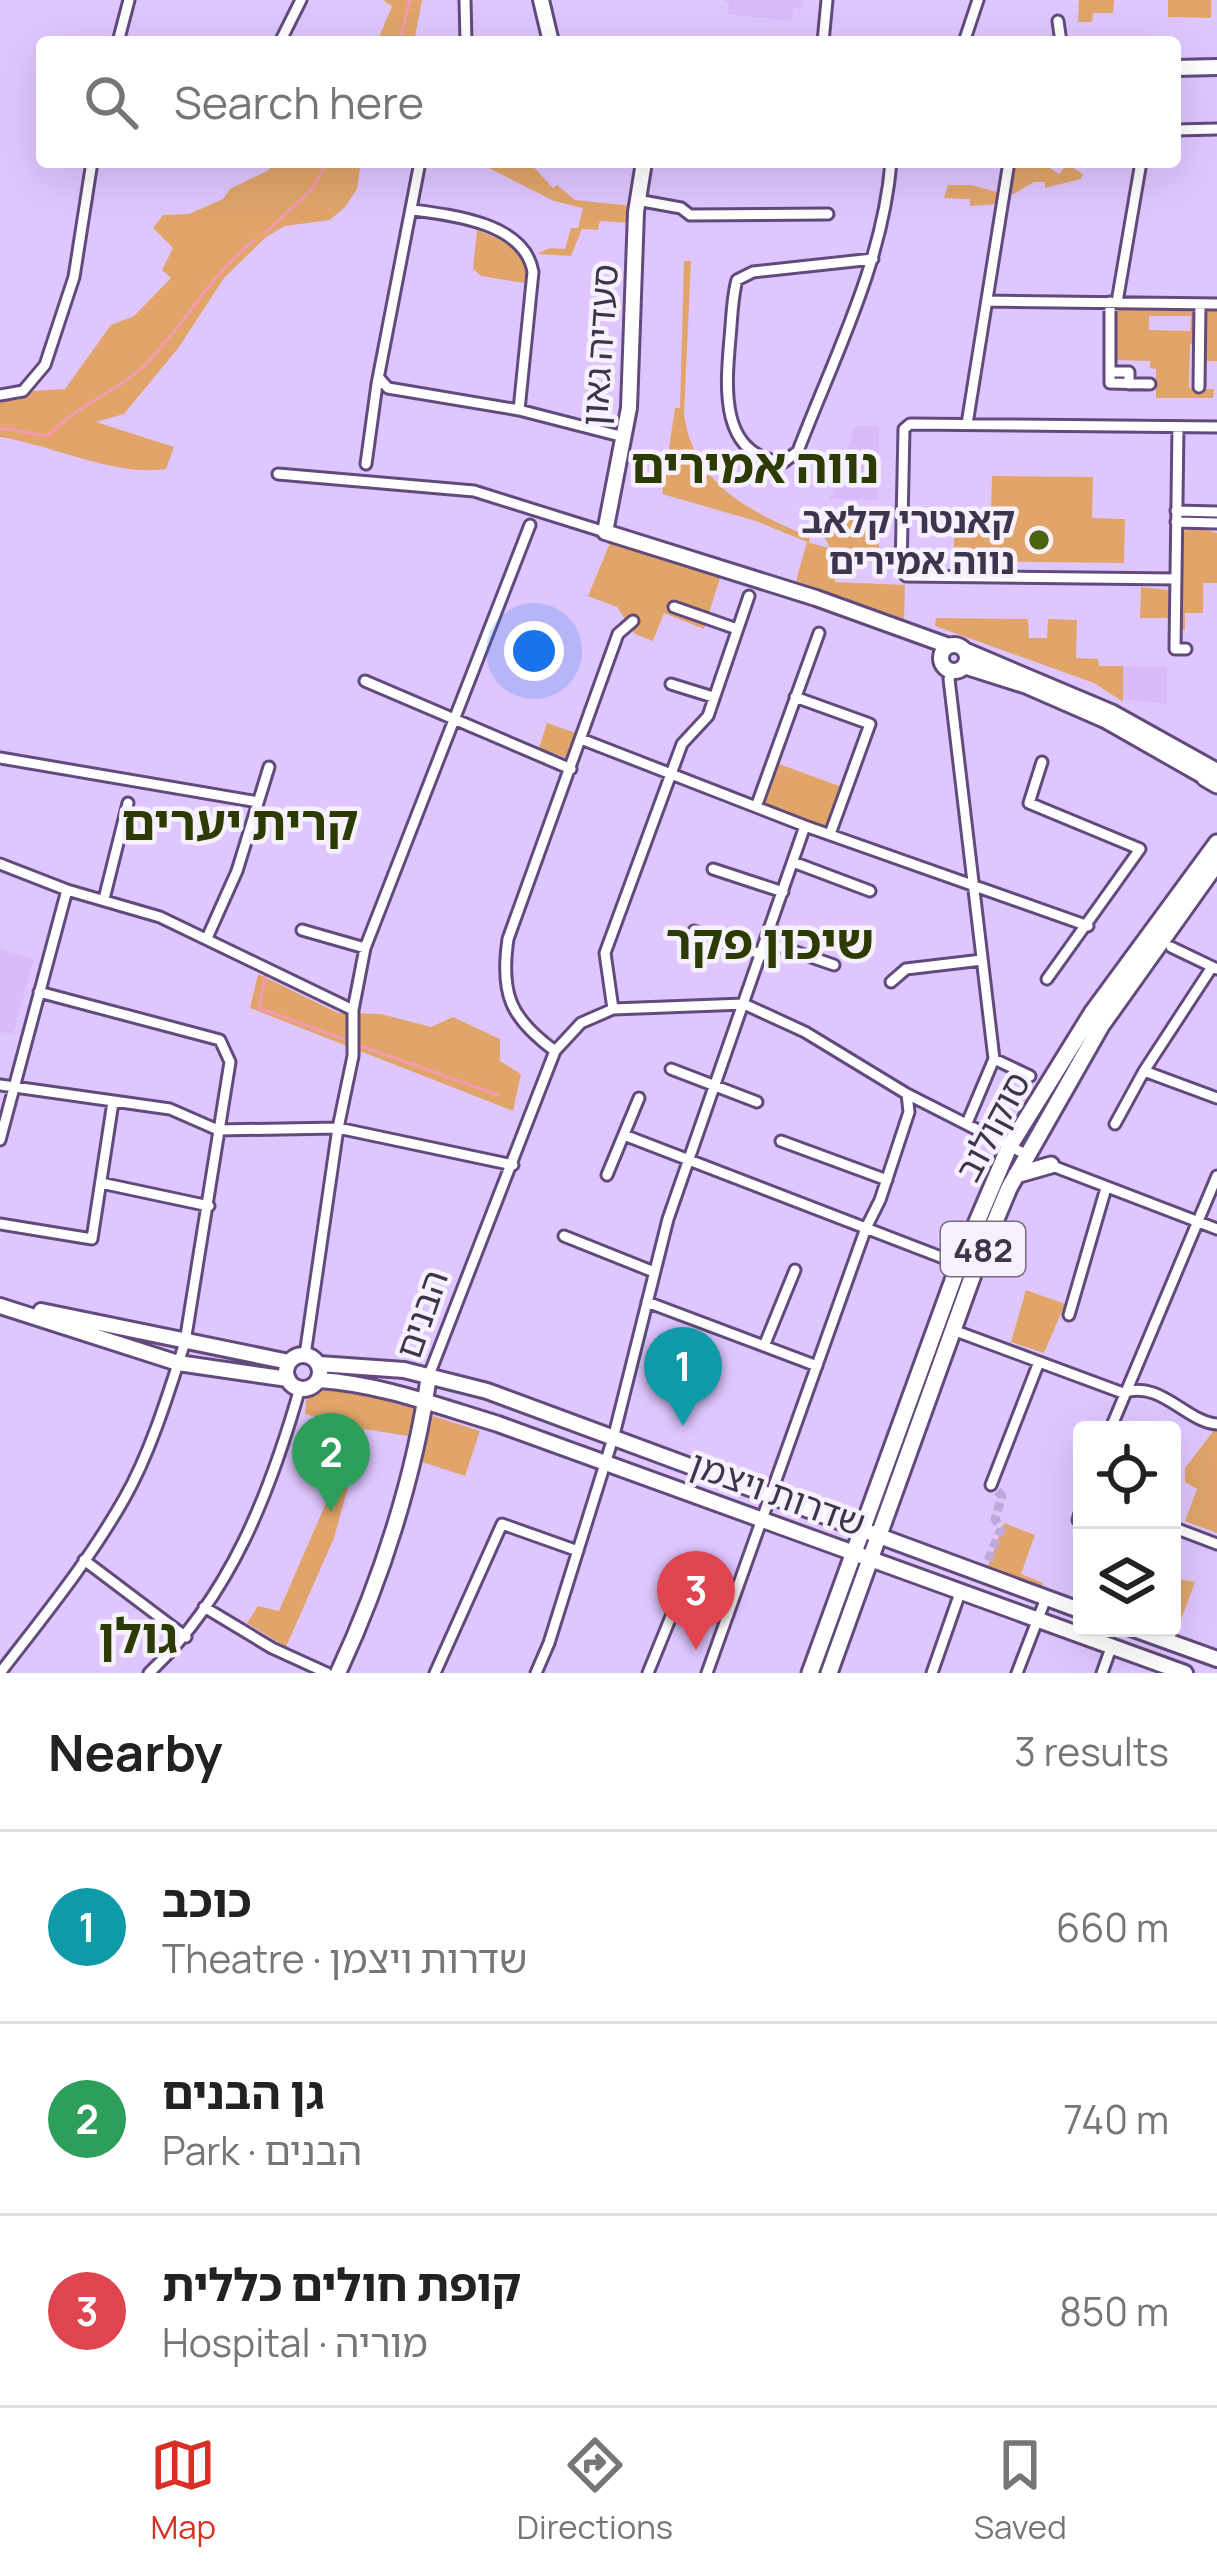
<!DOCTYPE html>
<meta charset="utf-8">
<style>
body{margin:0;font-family:Manrope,"Noto Sans Hebrew",sans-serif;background:#f6f6f6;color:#222}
.controls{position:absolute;right:36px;bottom:36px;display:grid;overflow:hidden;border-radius:12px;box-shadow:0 12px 48px #0002}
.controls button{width:108px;height:108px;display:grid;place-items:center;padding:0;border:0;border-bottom:3px solid #e0e0e0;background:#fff;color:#222;font:60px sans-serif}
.you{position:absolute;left:534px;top:651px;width:42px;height:42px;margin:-30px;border:9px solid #fff;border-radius:50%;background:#1a73e8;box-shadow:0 0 0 18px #1a73e833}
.badge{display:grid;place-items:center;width:78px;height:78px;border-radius:50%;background:#d93025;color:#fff;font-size:39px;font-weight:700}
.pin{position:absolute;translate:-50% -99px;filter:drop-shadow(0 3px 6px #0008)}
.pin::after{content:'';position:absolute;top:63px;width:42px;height:36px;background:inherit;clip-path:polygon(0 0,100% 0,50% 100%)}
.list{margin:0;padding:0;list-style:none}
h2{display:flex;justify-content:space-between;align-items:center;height:156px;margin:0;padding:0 48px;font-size:51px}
h2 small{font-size:39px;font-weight:400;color:#767676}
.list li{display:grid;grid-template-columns:78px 1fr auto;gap:36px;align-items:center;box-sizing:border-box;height:192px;padding:0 48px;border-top:3px solid #e0e0e0}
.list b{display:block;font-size:45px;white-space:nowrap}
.list p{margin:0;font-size:39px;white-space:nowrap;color:#767676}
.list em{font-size:39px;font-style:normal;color:#767676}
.icon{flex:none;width:66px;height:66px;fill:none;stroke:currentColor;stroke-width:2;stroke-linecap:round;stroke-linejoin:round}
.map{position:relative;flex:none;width:1217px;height:1673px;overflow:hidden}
.search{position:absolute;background:#fff;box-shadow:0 12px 48px #0002;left:36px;right:36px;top:36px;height:132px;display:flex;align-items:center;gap:30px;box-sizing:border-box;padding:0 42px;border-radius:12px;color:#767676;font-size:45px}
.sheet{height:732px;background:#fff}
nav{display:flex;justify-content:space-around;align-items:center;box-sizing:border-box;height:168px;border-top:3px solid #e0e0e0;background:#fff;font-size:33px;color:#767676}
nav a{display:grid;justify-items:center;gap:6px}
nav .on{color:#d93025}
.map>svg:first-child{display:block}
</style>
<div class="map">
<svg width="1217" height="1673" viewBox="0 0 1217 1673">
<rect width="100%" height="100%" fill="#dfc6ff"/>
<path fill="#d7bbfa" d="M723 0H804L801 9 793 8 791 21 728 14 729 3Z
M855 426H879L878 500 830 499Z
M1123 666 1167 667V704L1123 699Z
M0 949 34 959 13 1034 0 1032Z"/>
<path fill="#e1a56a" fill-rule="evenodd" d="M383 0H422L414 42H377L392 6Z
M1079 0H1114L1113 13H1093L1092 22H1078Z
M1168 0H1211V18L1168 17Z
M277 162H361L357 189 345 207 330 220 285 226 266 237 224 278 179 347 124 414 96 422 174 447 166 469C114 477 53 445 0 437V401L19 400 31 391 65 389 111 325 134 316 171 278 162 270 173 248 153 228 163 215 189 214 223 199 230 189 267 171Z
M477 162H529L553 188 557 185 575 200 632 206V223L600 221 598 230 582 229 571 256 537 254 550 248 565 249 571 228H578L583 208 554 201Z
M1041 162 1059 174 1067 164 1083 174 1081 179 1045 188V182H1034L1005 199 1010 169Z
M948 185H971L1001 193 999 204 970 206V199L944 198Z
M477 230C506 242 530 248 530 284L481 276 473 269Z
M684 261H691L684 414C694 486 750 511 810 537L809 543 830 548 823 534 843 511H879V550L835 549V582L905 585 904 619 796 581 807 542 756 521 662 494 675 408H680Z
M1119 308 1193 309 1196 343 1190 344 1189 388 1214 389 1213 398H1156V369L1150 368V361L1114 360V318ZM1191 316 1190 331 1149 330V316Z
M1204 309 1217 310V361H1203Z
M992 476 1093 477 1092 518 1125 519 1124 563 954 561V516H991Z
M1190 525 1217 533V583H1203V613H1185V631L1181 628 1182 534Z
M612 538 722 572 704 629 664 613 653 641 635 634 617 607 588 596Z
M1141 587 1170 590V618H1140Z
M936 618 1028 619 1029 638H1047L1048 619 1077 620 1076 658 1098 659 1099 666H1123V702L1094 683 935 626Z
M547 723 576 733 567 758 539 748Z
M779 764 842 787 827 828 764 804Z
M258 974 338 1013 381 1014 431 1027 453 1017 500 1039V1061L521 1074 513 1111 250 1008Z
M1026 1290 1065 1304 1044 1353 1011 1342Z
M319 1388 356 1392 415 1409 408 1436 364 1429 334 1538 286 1647 247 1623 258 1606 279 1611 333 1487 346 1426 305 1414 307 1392Z
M433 1416 480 1431 465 1476 419 1461Z
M1215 1429 1217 1430V1533L1185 1521 1197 1489 1185 1482V1468Z
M1004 1523 1035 1535 1021 1574 1043 1583 1040 1591 986 1571Z
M1178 1579 1195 1582 1176 1633 1163 1628H1172V1580Z"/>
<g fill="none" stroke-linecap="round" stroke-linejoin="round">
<path stroke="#f29baf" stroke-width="3" d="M399 42 410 0
M265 233 312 189 327 162
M0 428 48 436C76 405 116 393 145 365 185 325 210 274 255 240
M266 971 259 1008 349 1041
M358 1045 498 1095"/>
<path stroke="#bfa9db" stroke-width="9" stroke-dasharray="9 4.5" stroke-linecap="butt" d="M983 1573 1001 1529 995 1519 1002 1496 991 1485"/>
<defs>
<path id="street" d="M465 0 466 42
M1058 21 1061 42
M118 42 129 0
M280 42 301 0
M823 42 827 0
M964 42 978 0
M1175 130 1217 129
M637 200 681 208 690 215 828 214
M412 210C452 215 525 223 533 272L519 410
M873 259 753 272 737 280C732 298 732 318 730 338 726 385 718 457 784 462L798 451C834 357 883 263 891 162
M987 301 1217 304
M1110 302V383L1150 384
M1117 302 1141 162
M1110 372H1129V384
M380 379 388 388 519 410 624 437
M1199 387 1200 304
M0 395 23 391 45 365 74 277 92 162
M967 424 1009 162
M1178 427 1175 649H1186
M366 464 377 384 420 162
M278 474 474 491 605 532
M1176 511 1217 512
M1176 522 1217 523
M1176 579 906 576 901 570 904 429 910 424 1217 427
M674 607 737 629
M952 671 949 679 994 1059 967 1123
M365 681 571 769
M671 684 713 697
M795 697 870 724 830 834
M581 739 805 826 1088 926
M0 758 258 802
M1042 762 1029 803 1140 849 1047 979
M756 807 819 633
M793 862 870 891
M0 864 67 890 160 917 353 1010
M713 869 783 892
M104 899 128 803
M302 930 365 948
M694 931 763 955
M207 938 237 871 269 767
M767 942 834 965
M1171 947 1217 969
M891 982 906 969 982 960
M613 1009 605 953 682 744 708 716 749 596
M555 1051C510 1018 500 994 508 939L618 634 633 621
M994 1059 1030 1076
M671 1069 757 1102
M1144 1071 1217 1098
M0 1085 170 1109 218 1130 338 1128 513 1165
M1115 1124 1144 1071 1212 967
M624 1135 959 1264
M0 1140 67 890
M781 1141 887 1180
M1050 1165 1217 1229
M607 1175 639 1098
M101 1183 209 1206
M0 1224 92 1239 113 1102
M564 1236 654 1272
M647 1302 817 1366
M1069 1315 1106 1188
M953 1330 1123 1393C1160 1379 1186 1422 1217 1424
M764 1346 795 1270
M305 1355 338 1128 353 1056V1010L365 948 530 525
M429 1375 555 1051 581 1023 613 1009 744 1004 805 1032 907 1094 1029 1156
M1110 1430 1217 1176
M991 1485 1039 1362
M1078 1520 1082 1507
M1172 1527 1217 1544
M84 1560 186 1637
M204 1607 272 1648 327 1673
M0 1673C43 1617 89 1561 124 1499 150 1454 169 1392 185 1342L230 1062 220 1040 39 992
M149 1673C230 1597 270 1493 300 1388
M435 1673 502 1524 578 1551
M536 1673 549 1643 614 1435 668 1219 805 826
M648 1673 679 1597 728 1615
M707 1673 866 1228 880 1200 909 1112 907 1094
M932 1673 960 1593
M1017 1673 1046 1598
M1102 1673 1111 1648"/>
<path id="secondary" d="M541 0 551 42
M1175 68 1217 67
M644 162 636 212 629 408 605 532 816 598 949 646
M941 658a13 13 0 1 1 26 0a13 13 0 1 1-26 0Z
M964 650 1113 713 1217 771
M964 666 1027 686 1105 720 1214 782
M0 1306 178 1363 288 1379
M41 1311 289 1362
M286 1372a17 17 0 1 1 34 0a17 17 0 1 1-34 0Z
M319 1364 404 1370 487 1391 1082 1611
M319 1380C381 1384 438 1406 498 1424L1185 1673
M1131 1628 1217 1659
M338 1673C381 1581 415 1476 429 1375"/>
<path id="primary" d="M1205 778 1217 785
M1016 1175 1051 1165
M810 1673 959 1264 1009 1147 1092 1013 1217 843
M829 1673 975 1269 1009 1188 1101 1026 1217 863"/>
</defs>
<use href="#street" stroke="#624b7c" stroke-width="15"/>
<use href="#secondary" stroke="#624b7c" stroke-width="20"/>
<use href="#primary" stroke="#624b7c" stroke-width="21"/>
<use href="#street" stroke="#fff" stroke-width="9"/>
<use href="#secondary" stroke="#fff" stroke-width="14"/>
<use href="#primary" stroke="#fff" stroke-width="15"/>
</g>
<circle fill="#4c6311" stroke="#f6f1fd" stroke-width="4.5" cx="1039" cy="540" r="12"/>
<g text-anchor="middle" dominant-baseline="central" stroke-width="9" stroke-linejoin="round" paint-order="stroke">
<rect fill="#f6f1fd" stroke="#766d80" stroke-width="3" x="941" y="1222" width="84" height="54" rx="9"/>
<g font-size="33" font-weight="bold" fill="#3f344b">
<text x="983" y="1249">482</text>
</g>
<g font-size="36" fill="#3f344b" stroke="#f6f1fd">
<text transform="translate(599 345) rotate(-86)">סעדיה גאון</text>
<text transform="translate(992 1126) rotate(-62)">סוקולוב</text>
<text transform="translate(421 1314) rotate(-71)">הבנים</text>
<text transform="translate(778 1493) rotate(20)">שדרות ויצמן</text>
</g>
<g font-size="36" font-weight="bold" fill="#3f344b" stroke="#f6f1fd" text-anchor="end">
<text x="1015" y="519">קאנטרי קלאב<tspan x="1015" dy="41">נווה אמירים</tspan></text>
</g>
<g font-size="48" font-weight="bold" fill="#2b3b02" stroke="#f6f1fd">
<text x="755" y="464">נווה אמירים</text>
<text x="240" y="821">קרית יערים</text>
<text x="770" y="940">שיכון פקר</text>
<text x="138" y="1634">גולן</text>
</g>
</g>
</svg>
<div class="controls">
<button><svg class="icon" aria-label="locate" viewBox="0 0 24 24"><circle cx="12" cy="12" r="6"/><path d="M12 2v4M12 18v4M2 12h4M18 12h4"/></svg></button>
<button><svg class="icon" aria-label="layers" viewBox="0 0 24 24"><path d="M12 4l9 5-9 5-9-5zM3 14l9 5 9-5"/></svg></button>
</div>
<div class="you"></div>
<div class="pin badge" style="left:683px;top:1426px;background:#0f9aa8">1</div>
<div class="pin badge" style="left:331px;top:1512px;background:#2e9e5b">2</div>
<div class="pin badge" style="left:696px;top:1650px;background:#e0444e">3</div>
<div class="search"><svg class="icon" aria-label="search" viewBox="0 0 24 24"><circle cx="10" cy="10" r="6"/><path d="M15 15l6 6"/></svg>Search here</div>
</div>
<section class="sheet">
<h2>Nearby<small>3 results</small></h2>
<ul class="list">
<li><span class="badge" style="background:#0f9aa8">1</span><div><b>כוכב</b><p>Theatre · שדרות ויצמן</p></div><em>660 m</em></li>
<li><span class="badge" style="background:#2e9e5b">2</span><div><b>גן הבנים</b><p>Park · הבנים</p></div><em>740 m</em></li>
<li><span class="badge" style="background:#e0444e">3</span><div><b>קופת חולים כללית</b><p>Hospital · מוריה</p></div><em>850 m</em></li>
</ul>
</section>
<nav>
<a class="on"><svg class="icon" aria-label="map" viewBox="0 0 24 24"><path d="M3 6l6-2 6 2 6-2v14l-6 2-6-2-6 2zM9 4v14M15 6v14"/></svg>Map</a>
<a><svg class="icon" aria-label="directions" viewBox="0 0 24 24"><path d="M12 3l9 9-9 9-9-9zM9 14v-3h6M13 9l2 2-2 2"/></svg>Directions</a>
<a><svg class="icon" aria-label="saved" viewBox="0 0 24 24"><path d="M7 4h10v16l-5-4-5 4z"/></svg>Saved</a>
</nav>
